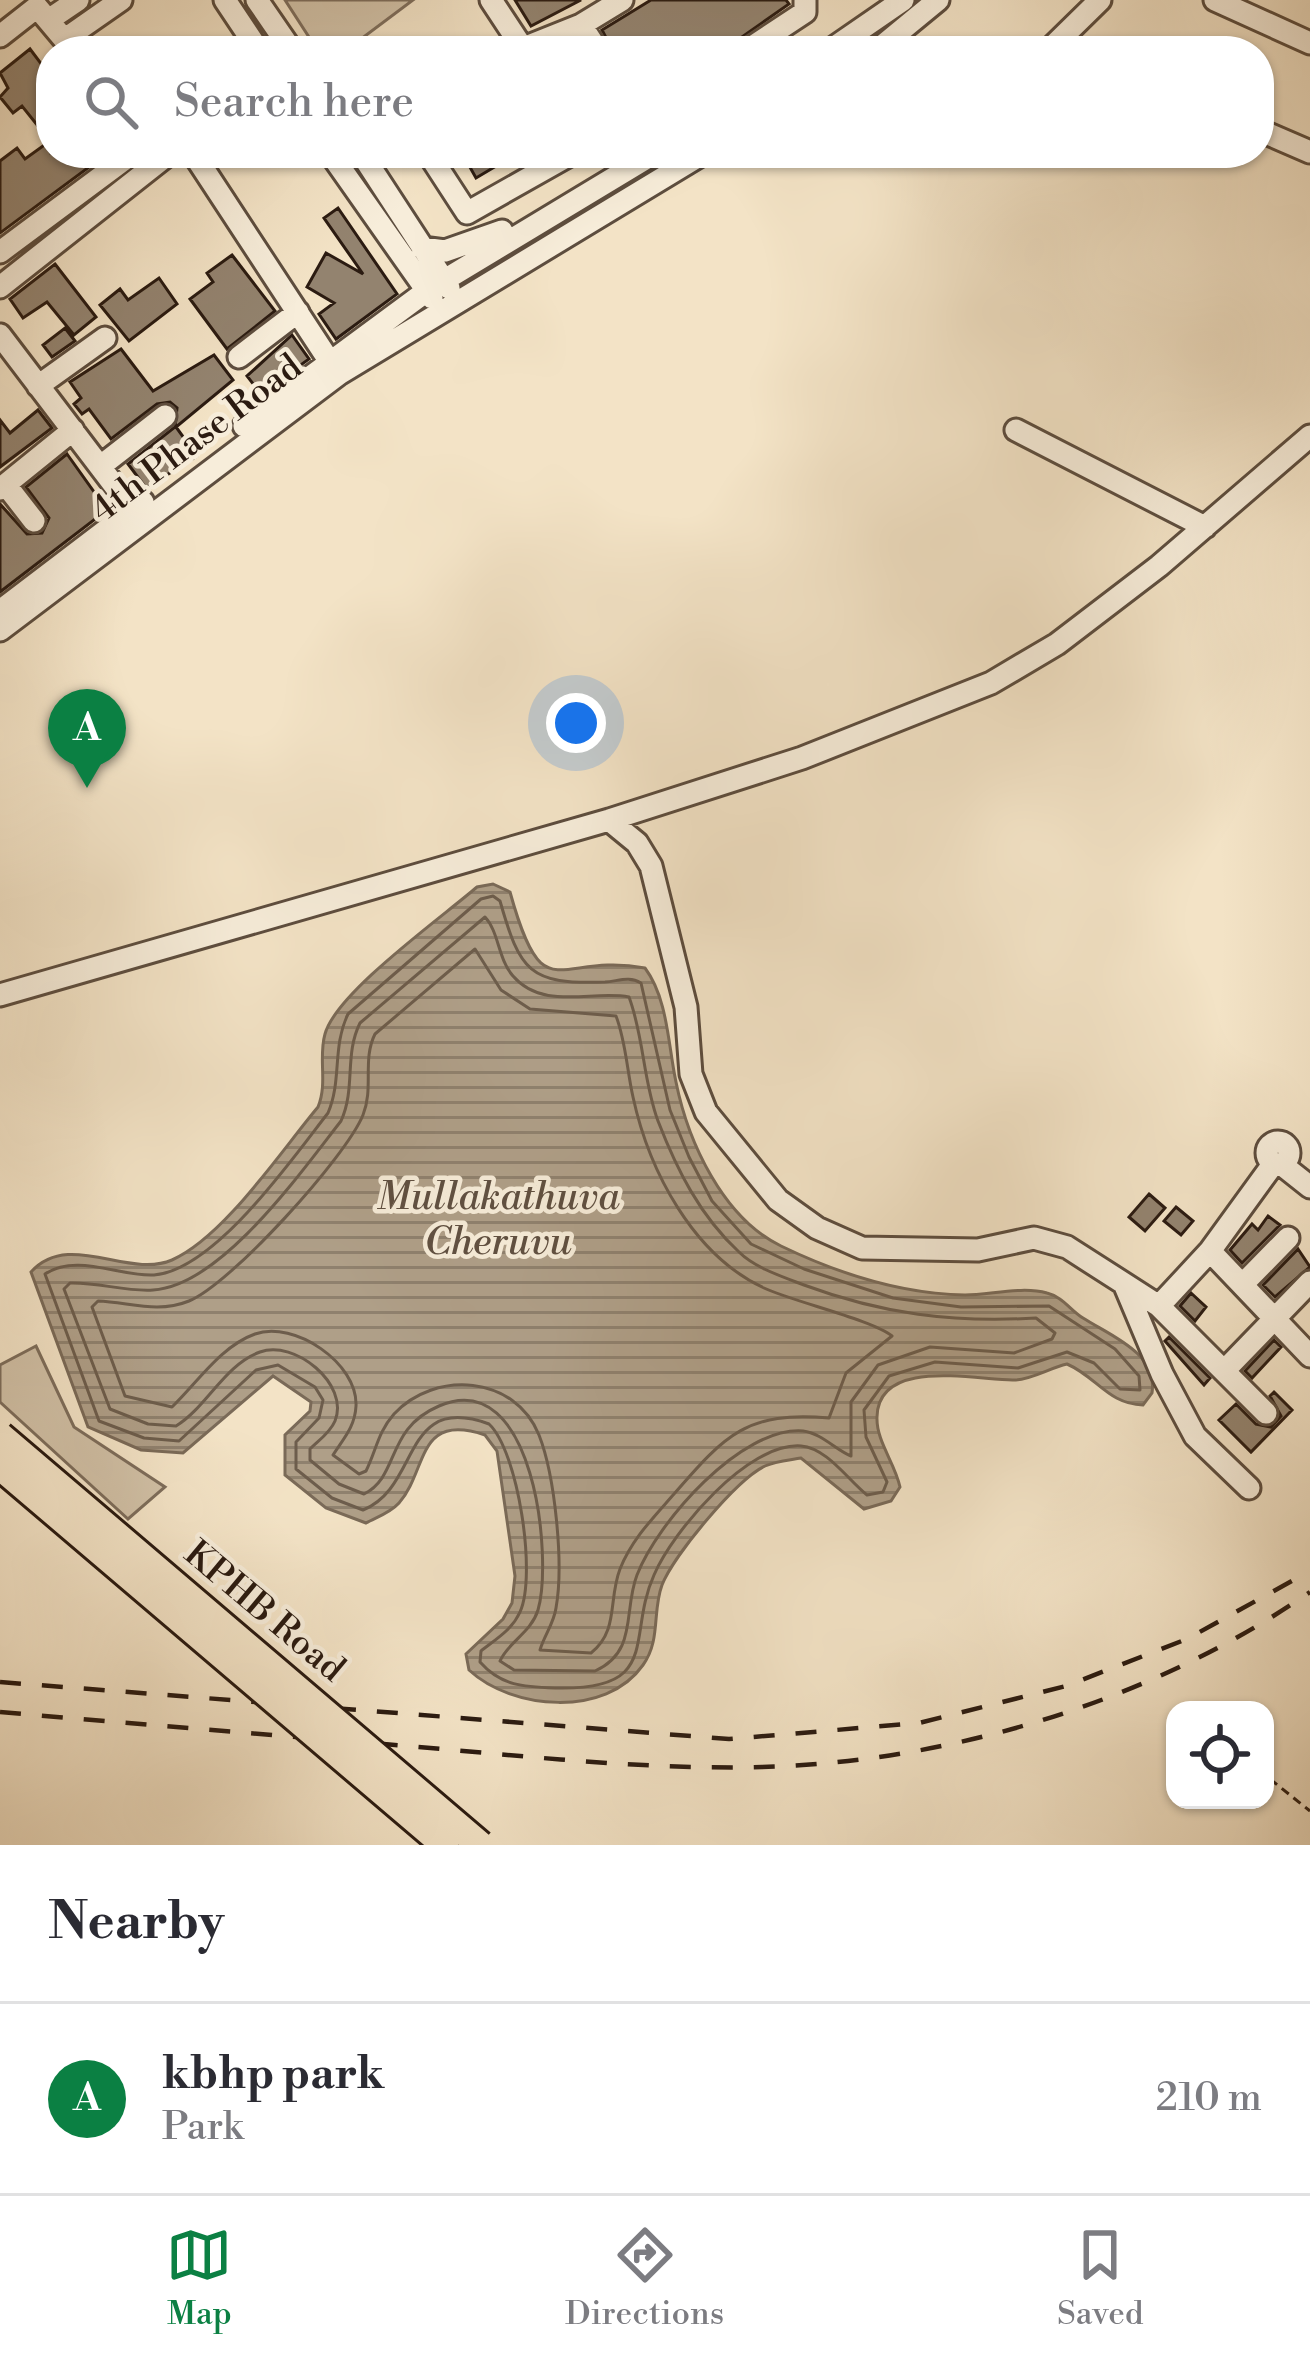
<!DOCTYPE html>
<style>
body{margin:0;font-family:"Libre Bodoni",serif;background:#f2f2f3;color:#2b2b33}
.controls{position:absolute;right:36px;bottom:36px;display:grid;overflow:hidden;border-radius:24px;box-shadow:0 3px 9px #0004}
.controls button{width:108px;height:108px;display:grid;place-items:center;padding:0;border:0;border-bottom:3px solid #e1e1e2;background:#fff;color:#2b2b33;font:60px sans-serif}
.you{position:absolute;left:576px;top:723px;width:42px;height:42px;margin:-30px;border:9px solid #fff;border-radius:50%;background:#1a73e8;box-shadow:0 0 0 18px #1a73e833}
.badge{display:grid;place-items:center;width:78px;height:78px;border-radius:50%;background:#0b8043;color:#fff;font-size:39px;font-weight:700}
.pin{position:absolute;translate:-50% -99px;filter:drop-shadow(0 3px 6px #0008)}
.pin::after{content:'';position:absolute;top:63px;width:42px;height:36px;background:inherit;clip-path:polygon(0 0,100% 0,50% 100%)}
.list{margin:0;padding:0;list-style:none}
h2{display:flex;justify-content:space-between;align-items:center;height:156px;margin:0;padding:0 48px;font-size:51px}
h2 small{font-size:39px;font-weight:400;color:#7c7c81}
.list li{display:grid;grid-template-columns:78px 1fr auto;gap:36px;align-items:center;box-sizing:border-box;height:192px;padding:0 48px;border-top:3px solid #e1e1e2}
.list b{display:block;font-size:45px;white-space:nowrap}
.list p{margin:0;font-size:39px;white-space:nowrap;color:#7c7c81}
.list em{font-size:39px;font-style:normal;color:#7c7c81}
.icon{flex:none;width:66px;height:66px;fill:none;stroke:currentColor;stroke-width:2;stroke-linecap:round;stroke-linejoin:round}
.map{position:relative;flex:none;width:1310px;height:1845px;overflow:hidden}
.search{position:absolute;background:#fff;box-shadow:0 3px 9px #0004;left:36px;right:36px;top:36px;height:132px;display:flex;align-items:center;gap:30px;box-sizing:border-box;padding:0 42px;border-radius:48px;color:#7c7c81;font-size:45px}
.sheet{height:348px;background:#fff}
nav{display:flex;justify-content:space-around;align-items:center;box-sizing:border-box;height:168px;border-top:3px solid #e1e1e2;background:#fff;font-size:33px;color:#7c7c81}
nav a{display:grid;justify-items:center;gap:6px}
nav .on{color:#0b8043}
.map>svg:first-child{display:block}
</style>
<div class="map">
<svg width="1310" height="1845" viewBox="0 0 1310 1845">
<defs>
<pattern id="water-rules" width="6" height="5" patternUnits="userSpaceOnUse" patternTransform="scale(3)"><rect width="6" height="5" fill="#af9f88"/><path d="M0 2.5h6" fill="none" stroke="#8f816e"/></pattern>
</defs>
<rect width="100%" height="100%" fill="#f3e3c6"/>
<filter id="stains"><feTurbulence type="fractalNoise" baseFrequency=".00167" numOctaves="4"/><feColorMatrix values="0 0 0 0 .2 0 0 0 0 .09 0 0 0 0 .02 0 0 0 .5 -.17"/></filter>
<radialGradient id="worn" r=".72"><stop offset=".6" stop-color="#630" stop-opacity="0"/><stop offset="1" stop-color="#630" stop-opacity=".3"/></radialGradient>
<path fill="#d1c1a7" stroke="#7e6e5c" stroke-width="3" d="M285 0H413L345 51H318Z
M36 1346 74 1427 165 1487 128 1519 0 1402V1365Z"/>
<path fill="url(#water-rules)" stroke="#7a6a58" stroke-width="3" d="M493 884 510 892C544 1015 557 951 645 968 668 999 668 1045 676 1082 688 1142 723 1218 781 1246 837 1273 902 1294 965 1295 990 1295 1022 1286 1047 1293 1063 1297 1070 1310 1083 1318 1111 1336 1158 1353 1152 1393L1143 1405C1108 1404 1097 1377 1067 1364 1049 1368 1031 1380 1014 1380 980 1381 878 1356 877 1417 876 1441 895 1463 900 1487L891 1501 864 1509 801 1458C790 1460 775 1461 765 1466 736 1480 674 1555 662 1585 652 1612 661 1640 643 1665 606 1718 512 1710 469 1670L466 1654 503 1619 512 1603 515 1576 497 1451 485 1435C416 1412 428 1470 399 1503 390 1513 377 1517 366 1523L326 1508 285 1475V1435L310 1411 311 1402 273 1376 183 1453 141 1450 88 1427 31 1272C69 1230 128 1279 172 1260 224 1237 281 1151 318 1107 328 1083 318 1058 325 1034 336 993 441 918 477 887Z"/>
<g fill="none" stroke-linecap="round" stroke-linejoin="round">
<path stroke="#6d5d4c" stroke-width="3" d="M493 896 500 901C520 971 529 985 605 982 619 981 629 976 641 983L670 1110 689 1157 712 1201 751 1244 804 1269 893 1298 961 1307 1049 1306 1115 1349 1139 1376 1140 1390 1120 1389 1094 1363 1067 1352 1018 1368 935 1362 889 1376 864 1410 866 1437 887 1482 883 1492 867 1495C848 1480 827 1448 801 1446 748 1442 673 1531 654 1575 626 1637 663 1691 555 1688 524 1687 501 1686 480 1662L481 1651C496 1639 512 1630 520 1612 537 1575 518 1451 489 1424 401 1392 421 1487 363 1510L332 1498 296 1469V1442L319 1418 323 1400 315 1387 278 1365 256 1370 179 1441 144 1438 99 1421 45 1274C77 1253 120 1277 154 1275 215 1270 292 1159 328 1113 342 1081 332 1047 348 1014L481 899Z
M485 917C499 932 498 959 513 976 543 1011 592 990 629 997 644 1037 643 1081 658 1121 677 1170 700 1216 739 1252 755 1268 783 1277 804 1285 882 1314 953 1323 1036 1318L1055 1333 1052 1339 1014 1353 930 1347 878 1365 851 1402V1456C836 1450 821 1433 803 1431 741 1426 657 1523 637 1575 623 1611 638 1652 595 1671L514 1670 500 1661C508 1642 531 1633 538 1610 553 1557 534 1365 439 1406 385 1429 400 1476 364 1494L339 1484 310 1460V1449C318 1441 330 1433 335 1421 350 1384 294 1339 260 1352 224 1365 207 1407 176 1426L148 1424 110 1409 64 1289 70 1283C98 1282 126 1292 153 1290 221 1286 301 1172 341 1121 356 1088 344 1055 360 1023Z
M475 949 501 990 530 1009 616 1016C626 1042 627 1071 633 1097 649 1171 693 1255 764 1288 794 1302 873 1320 892 1336L846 1373 829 1418C747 1411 726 1434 674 1494 653 1518 632 1539 620 1569 608 1600 619 1631 591 1653L540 1650C544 1636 554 1623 556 1608 564 1564 555 1476 539 1435 515 1375 435 1370 394 1414 378 1432 376 1451 366 1471L359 1474 333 1455C343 1439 355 1427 356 1406 358 1363 294 1320 255 1334 221 1346 197 1383 172 1407L125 1396 92 1307 98 1301C129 1302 157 1314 189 1301 231 1284 346 1157 363 1115 374 1088 362 1060 375 1034Z"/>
</g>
<path fill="#93836f" stroke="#2b1b11" stroke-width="3" d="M515 0H581L531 26Z
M651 0H786L789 4 722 51H613L602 30Z
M30 49 42 65 51 58V153H108L0 233V161L17 148 25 159 50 141 22 106 13 113 0 97 8 88 0 73Z
M462 153H518L476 178Z
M338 208 397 294 336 339 319 314 334 303 307 287 326 253 363 274 324 218Z
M232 255 275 311 227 349 190 299 213 282 207 273Z
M55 264 96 317 74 335 47 302 23 318 10 299Z
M159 278 177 304 129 341 100 305 120 289 128 300Z
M65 328 75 341 52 357 43 345Z
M292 335 309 359 261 394 247 376Z
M121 349 153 391 214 355 233 380 176 427 197 456 146 488 128 464 175 427 177 408 170 402 157 404 111 439 89 409 82 414 74 404 81 398 70 382Z
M38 410 52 428 0 467V420L10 433Z
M67 454 107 510 0 592V504L27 534 42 533 49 518 26 487Z
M1149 1194 1165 1208 1145 1231 1129 1217Z
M1176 1207 1193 1221 1181 1235 1164 1221Z
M1268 1216 1280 1225 1242 1263 1230 1250 1252 1224 1258 1230Z
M1298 1249 1310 1267 1275 1297 1263 1285Z
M1191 1293 1206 1307 1195 1321 1180 1306Z
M1169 1337 1210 1378 1204 1385 1165 1341Z
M1274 1340 1281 1347 1252 1378 1245 1371Z
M1274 1392 1292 1410 1251 1452 1219 1420 1236 1404 1256 1424 1271 1427 1281 1416 1270 1396Z"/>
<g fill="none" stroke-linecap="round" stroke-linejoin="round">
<defs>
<path id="minor" d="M225 0 259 51
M257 0 292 51
M491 0 522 47
M1215 0 1310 43
M50 19 78 0
M581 25 598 51
M0 36 37 7 74 51
M65 39 121 0
M516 51 581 25 622 0
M746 51 805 12V0
M829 51 903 0
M876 51 938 0
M1048 51 1100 0
M1259 130 1310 152
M193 153 330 362
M330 153 432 298
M361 153 449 288
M428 153 467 213 573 153
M422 248 445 251 502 231
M0 252 133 153
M0 287 170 153
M0 335 133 510
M239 357 298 312
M38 386 105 338
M244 426 428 290 655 153
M1016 430 1205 527
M102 465 165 416
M6 485 34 521
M0 489 73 430
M0 611 143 502
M0 630 339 374 704 153
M609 820 637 843 651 866 686 1007 691 1074 706 1112 778 1200 817 1228 862 1248 978 1250 1034 1238 1067 1247 1159 1306 1266 1413
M0 995 609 820 802 758 991 683 1057 644 1159 566 1310 436
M1267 1153a11 11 0 1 1 22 0a11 11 0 1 1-22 0Z
M1281 1164 1310 1187
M1210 1251 1274 1163
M1243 1284 1288 1238
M1125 1286 1162 1374 1195 1436 1249 1488
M1159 1306 1210 1251 1310 1356
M1224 1371 1310 1282"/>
</defs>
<use href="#minor" stroke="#5d4d3e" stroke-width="27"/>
<path stroke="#2b1b11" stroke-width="3" stroke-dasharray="9 6" stroke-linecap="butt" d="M1270 1779 1310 1811"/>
<use href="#minor" stroke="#f7edda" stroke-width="21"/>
<path stroke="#2b1b11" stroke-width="4.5" stroke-dasharray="21 21" stroke-linecap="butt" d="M0 1682 729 1739 919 1723 1066 1686 1187 1639 1310 1571
M0 1712C136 1724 272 1735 408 1746 525 1756 645 1770 762 1767 952 1762 1154 1700 1310 1592"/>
<defs>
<path id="major-bridge" d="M0 1436 480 1845
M0 1466 445 1845"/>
</defs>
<use href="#major-bridge" stroke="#2b1b11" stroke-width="33" stroke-linecap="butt"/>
<use href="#major-bridge" stroke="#f3e3c6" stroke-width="27"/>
</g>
<g text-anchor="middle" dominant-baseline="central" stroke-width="9" stroke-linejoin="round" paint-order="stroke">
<g font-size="36" fill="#2b1b11" stroke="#f7edda">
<text transform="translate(197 439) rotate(-37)">4th Phase Road</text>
<text transform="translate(264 1612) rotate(40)">KPHB Road</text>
</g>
<g font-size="39" font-style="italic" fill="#605041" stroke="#f7edda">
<text x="498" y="1197">Mullakathuva<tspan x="498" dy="45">Cheruvu</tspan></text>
</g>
</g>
<rect width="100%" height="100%" filter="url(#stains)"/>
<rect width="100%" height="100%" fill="url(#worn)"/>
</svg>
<div class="controls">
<button><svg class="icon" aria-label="locate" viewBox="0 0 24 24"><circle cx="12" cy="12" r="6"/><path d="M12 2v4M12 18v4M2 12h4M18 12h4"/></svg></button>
</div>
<div class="you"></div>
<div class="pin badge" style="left:87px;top:788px">A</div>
<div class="search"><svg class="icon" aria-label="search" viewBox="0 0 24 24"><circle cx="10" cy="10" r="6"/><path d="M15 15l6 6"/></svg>Search here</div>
</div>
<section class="sheet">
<h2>Nearby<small></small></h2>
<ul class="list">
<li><span class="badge">A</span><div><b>kbhp park</b><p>Park</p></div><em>210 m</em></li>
</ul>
</section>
<nav>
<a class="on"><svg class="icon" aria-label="map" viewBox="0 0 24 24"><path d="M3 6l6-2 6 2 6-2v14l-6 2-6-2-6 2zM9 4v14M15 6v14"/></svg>Map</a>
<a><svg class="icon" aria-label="directions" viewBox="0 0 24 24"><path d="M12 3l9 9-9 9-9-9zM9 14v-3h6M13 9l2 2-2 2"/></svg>Directions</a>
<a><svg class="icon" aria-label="saved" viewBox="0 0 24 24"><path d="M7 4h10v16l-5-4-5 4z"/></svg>Saved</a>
</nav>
